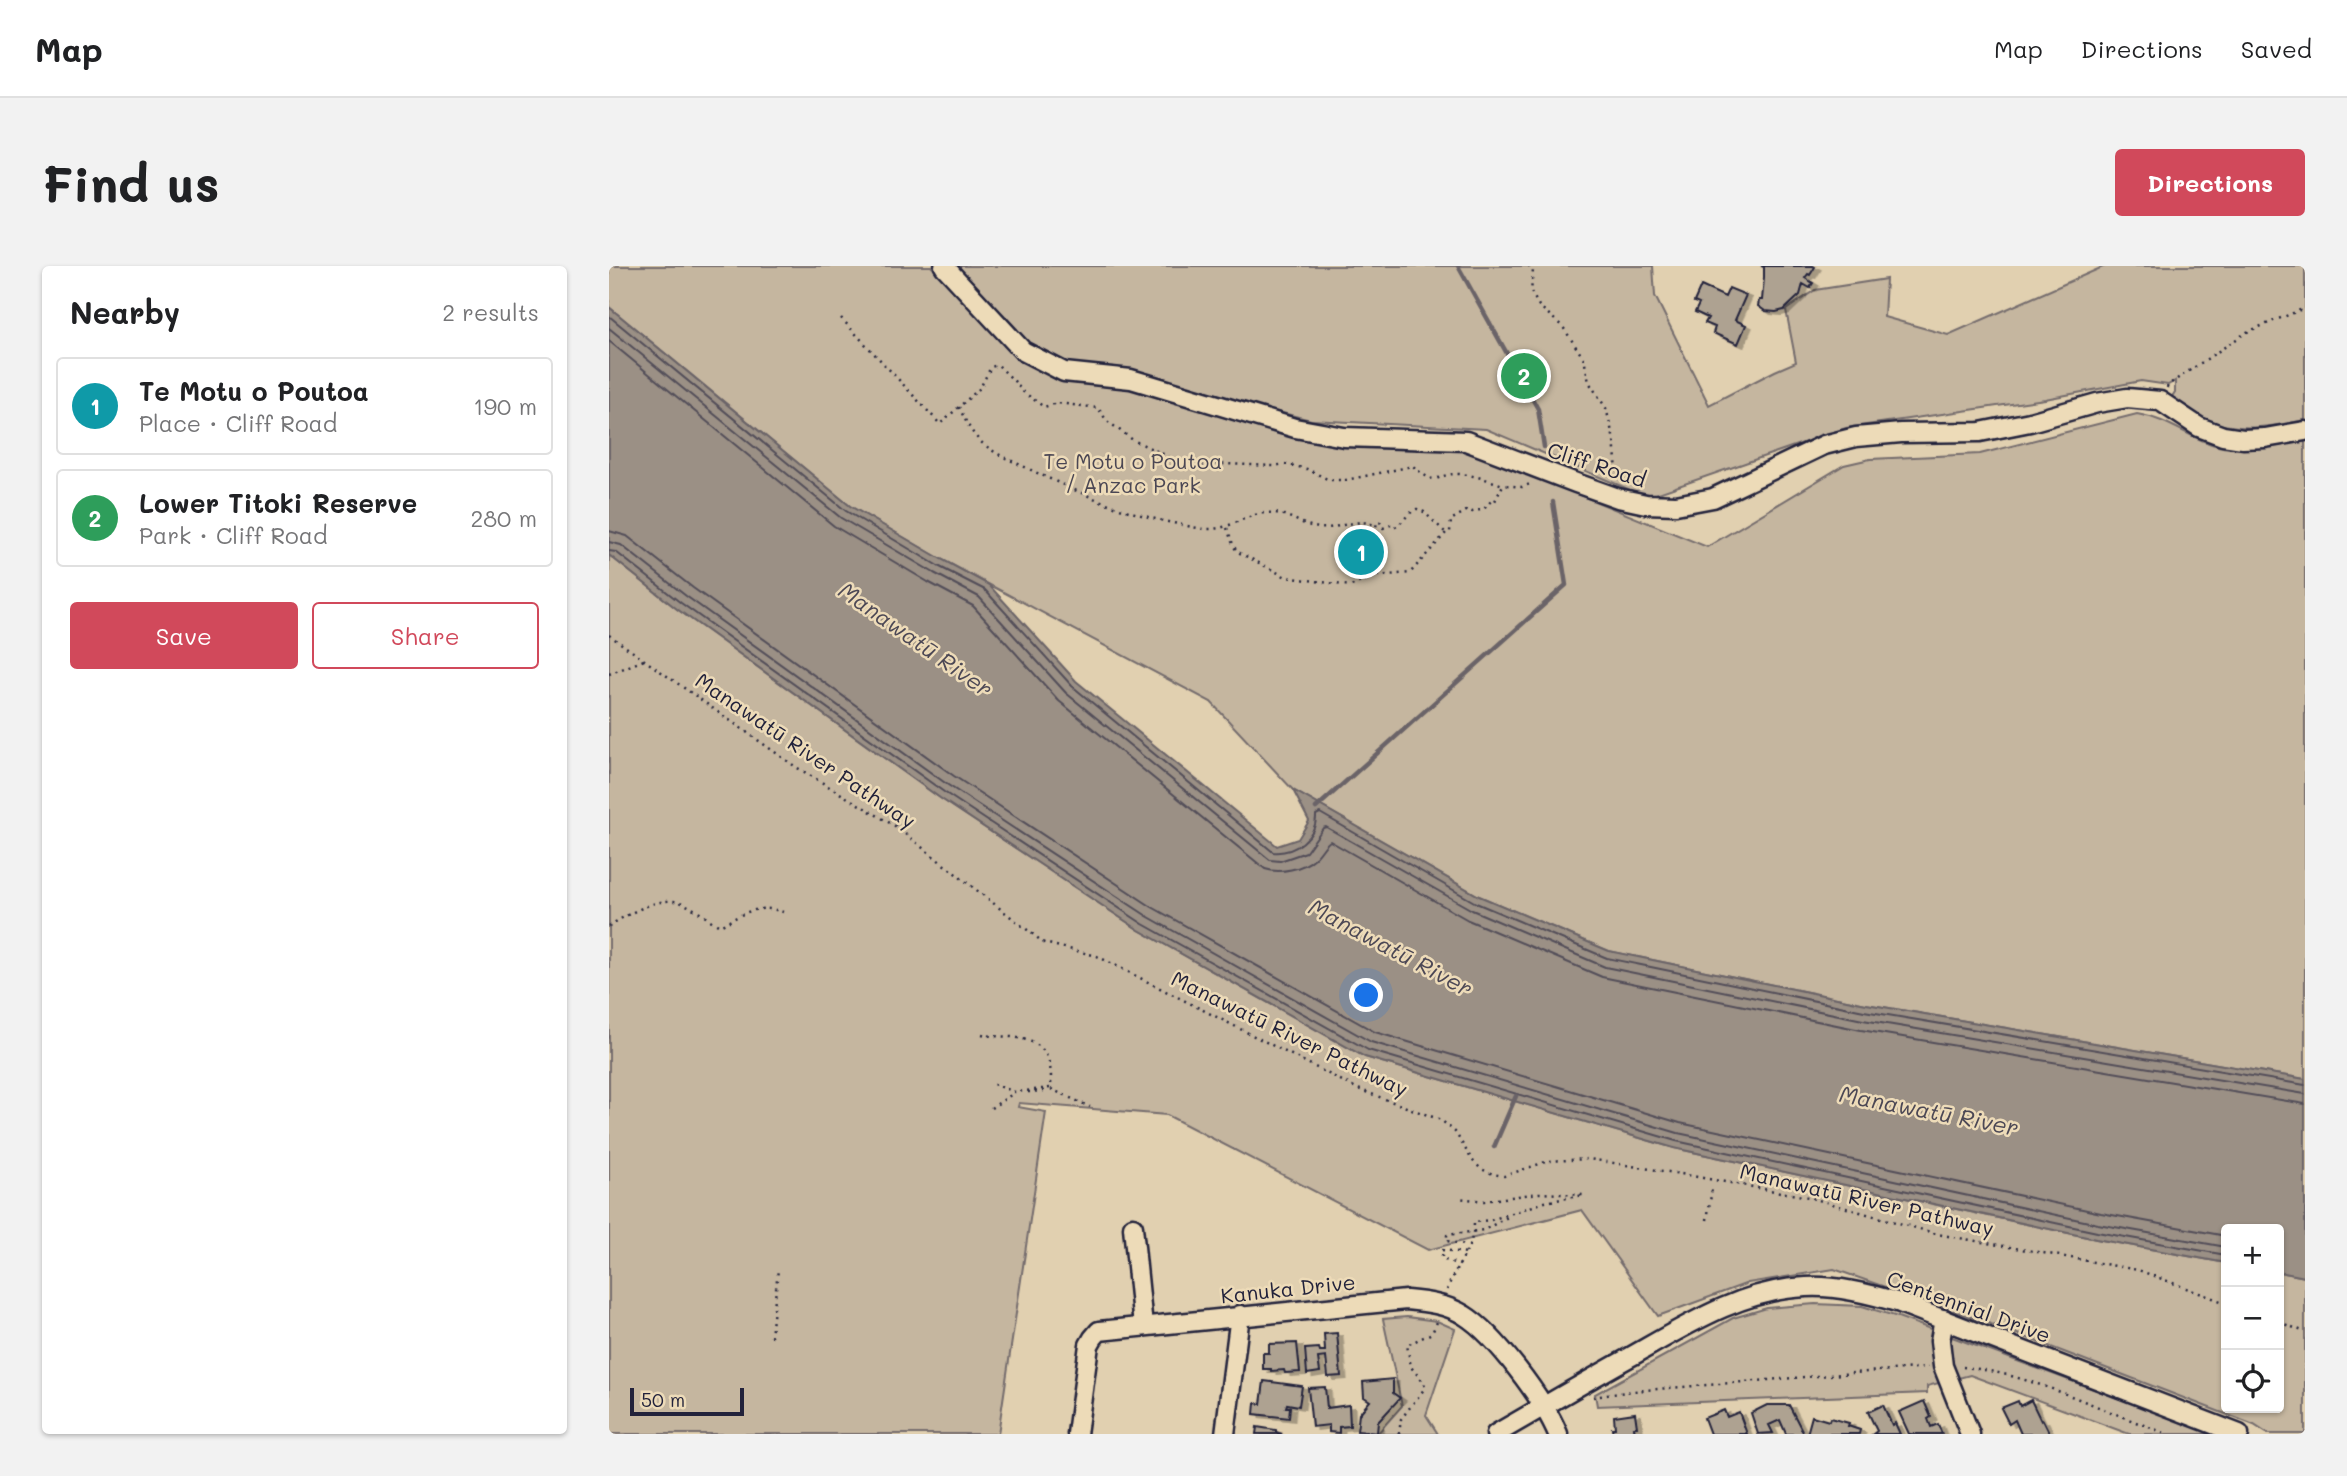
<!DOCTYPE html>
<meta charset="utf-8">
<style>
body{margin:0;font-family:Mali,sans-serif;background:#f2f2f2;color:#202124}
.controls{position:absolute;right:21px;bottom:21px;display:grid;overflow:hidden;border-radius:7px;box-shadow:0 2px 5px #0004}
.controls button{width:63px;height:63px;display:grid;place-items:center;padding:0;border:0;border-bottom:2px solid #e0e0e0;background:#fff;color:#202124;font:35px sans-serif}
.scale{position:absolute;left:21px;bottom:18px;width:114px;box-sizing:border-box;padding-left:7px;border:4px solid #22223b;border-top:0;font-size:19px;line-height:24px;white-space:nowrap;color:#22223b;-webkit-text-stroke:5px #eddbb8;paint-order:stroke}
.you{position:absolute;left:758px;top:730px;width:24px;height:24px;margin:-18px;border:5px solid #fff;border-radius:50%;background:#1a73e8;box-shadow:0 0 0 10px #1a73e833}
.badge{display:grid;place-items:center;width:46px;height:46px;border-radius:50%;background:#d1495b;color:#fff;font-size:23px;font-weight:700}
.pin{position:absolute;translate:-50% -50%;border:4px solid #fff;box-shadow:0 2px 7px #0006}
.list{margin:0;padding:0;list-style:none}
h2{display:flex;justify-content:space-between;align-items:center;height:91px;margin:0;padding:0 28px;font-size:30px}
h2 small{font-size:23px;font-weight:400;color:#757577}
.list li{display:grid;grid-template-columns:46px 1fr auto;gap:21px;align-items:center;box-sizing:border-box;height:98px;margin:0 14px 14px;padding:0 14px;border:2px solid #e0e0e0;border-radius:7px}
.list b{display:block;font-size:26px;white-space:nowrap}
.list p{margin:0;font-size:23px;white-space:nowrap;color:#757577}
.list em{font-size:23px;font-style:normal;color:#757577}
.actions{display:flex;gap:14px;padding:21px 28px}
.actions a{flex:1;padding:16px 0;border:2px solid #d1495b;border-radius:7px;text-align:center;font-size:24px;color:#d1495b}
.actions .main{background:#d1495b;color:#fff}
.icon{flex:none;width:38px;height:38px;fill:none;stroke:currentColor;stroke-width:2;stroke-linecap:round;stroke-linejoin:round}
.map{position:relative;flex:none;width:1696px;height:1168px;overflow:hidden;border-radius:7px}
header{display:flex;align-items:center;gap:42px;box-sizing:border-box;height:98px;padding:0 35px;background:#fff;border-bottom:2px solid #e0e0e0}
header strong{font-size:33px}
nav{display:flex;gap:38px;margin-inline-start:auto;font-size:24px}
.intro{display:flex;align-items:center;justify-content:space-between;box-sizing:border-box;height:168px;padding:0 42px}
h1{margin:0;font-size:49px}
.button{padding:18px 32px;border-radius:7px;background:#d1495b;color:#fff;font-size:24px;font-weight:700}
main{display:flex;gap:42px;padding:0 42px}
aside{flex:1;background:#fff;border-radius:7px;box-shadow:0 2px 5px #0004}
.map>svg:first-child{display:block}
</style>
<header>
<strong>Map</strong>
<nav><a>Map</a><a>Directions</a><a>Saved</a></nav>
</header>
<div class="intro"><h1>Find us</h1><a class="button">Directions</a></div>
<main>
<aside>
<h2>Nearby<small>2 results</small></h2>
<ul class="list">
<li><span class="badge" style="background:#0f9aa8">1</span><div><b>Te Motu o Poutoa</b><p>Place · Cliff Road</p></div><em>190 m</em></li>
<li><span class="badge" style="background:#2e9e5b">2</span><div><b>Lower Titoki Reserve</b><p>Park · Cliff Road</p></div><em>280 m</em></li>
</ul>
<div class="actions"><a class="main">Save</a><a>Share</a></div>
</aside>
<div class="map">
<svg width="1696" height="1168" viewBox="0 0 1696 1168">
<defs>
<filter id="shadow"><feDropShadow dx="5.5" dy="3" stdDeviation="0" flood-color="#0004"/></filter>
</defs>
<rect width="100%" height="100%" fill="#e1d0b0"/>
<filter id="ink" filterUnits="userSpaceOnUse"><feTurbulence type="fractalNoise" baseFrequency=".0143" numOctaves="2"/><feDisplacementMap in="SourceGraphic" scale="14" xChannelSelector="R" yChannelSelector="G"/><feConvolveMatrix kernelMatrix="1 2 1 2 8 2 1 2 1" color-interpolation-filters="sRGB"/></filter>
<g filter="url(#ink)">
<path fill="#c5b69f" stroke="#746c6d" stroke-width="2" d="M0 0H322L408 88 483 117 538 126 579 139 652 158 839 179 873 189 1098 281 1235 199 1261 193 1371 188 1528 148C1560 153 1581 173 1609 180 1638 187 1668 179 1696 175V813L1257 738 1000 685 870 630 684 524 602 436 332 293 241 240 0 41Z
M345 0H1044L1046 30 1100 139 1166 105 1187 96 1177 44 1206 24 1277 13 1275 51 1339 69 1496 0H1696V154C1662 161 1627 167 1594 153 1583 149 1572 139 1562 132L1566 126V115L1559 119 1532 115 1436 133 1237 162 1038 231 877 163 702 154 587 126 458 98 436 89 413 73Z
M0 289 68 343 331 532 530 664 756 791 1065 882 1487 973 1617 997V1142H1670V1006L1696 1011V1168H1659L1645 1159 1390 1061 1225 1003 1139 1017 1049 1050 973 944 819 984 558 849 410 837 409 841 437 846 389 1168H0Z
M1206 1038 1253 1040 1289 1051 1606 1168H1520L1361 1109 1318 1120V1127L988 1140 986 1128 1124 1052 1158 1042Z
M798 1051 828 1055 846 1063 817 1149 829 1168H768L793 1140 774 1053Z"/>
<path fill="#9b9085" stroke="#6b6467" stroke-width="2" d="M0 41 241 240 332 293 380 319 467 415 668 580 689 573 700 555 684 524 870 630 1000 685 1257 738 1696 813V1011L1670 1006V963H1617V997L1487 973 1065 882 756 791 530 664 331 532 68 343 0 289Z"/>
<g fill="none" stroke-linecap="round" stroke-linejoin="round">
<path stroke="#524e59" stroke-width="2" d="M0 50 237 245 329 300 376 324 463 420 664 586C685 588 708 571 707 549L711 547 867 637 998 692 1255 745 1696 819
M0 62 232 252 325 307 370 331 457 427 661 594 671 595 697 586 714 562 717 561 863 644 996 701 1254 754 1696 828
M0 75 225 260 319 316 364 340 450 435 656 603C671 608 694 603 706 592 712 587 715 579 721 575L859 654 993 711 1252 764 1696 838
M0 265 18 270 84 322 345 510 543 641 766 766 1071 857 1492 947 1617 970
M0 276 12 279 77 330 339 519 538 650 762 776 1069 867 1489 958 1617 981
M0 285 7 286 72 337 335 526 534 658 759 784 1067 875 1488 966 1617 989"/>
<path stroke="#6b6467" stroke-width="4.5" d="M849 0 929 143 935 181
M707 542 957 319 944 236
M885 881 907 830"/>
</g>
<path fill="#aea291" stroke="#22223b" stroke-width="2" filter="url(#shadow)" d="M1152 0H1204L1206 1 1201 9 1199 8 1196 12 1204 17 1201 22 1194 18 1191 29 1175 44 1167 46 1156 45 1149 40 1150 34H1153L1155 12V1Z
M1092 20 1116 31 1120 22 1137 29 1126 54 1137 59 1129 78 1104 67 1106 61 1096 57 1099 52 1086 46 1090 38 1085 36Z
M728 1067 732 1110 719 1111 717 1091 709 1092 711 1106 698 1108 696 1083 710 1082 711 1085H716L715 1068Z
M688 1077 691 1106 676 1107 675 1104 662 1105V1103H654V1087H660V1078Z
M784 1113V1127L791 1132 769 1156 768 1167 748 1165 750 1148 761 1135 755 1131 754 1116Z
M655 1115 693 1120 690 1140 678 1138 677 1141H681L680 1152 645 1148 646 1137 652 1138Z
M716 1121 718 1142 740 1139 741 1160 730 1161V1167L720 1166V1159L703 1161 699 1122Z
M1422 1134 1432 1155 1434 1154 1441 1168H1412L1406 1154 1400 1158 1392 1142 1409 1135 1411 1140Z
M1315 1135 1322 1151 1319 1153 1322 1161 1329 1158 1333 1168H1300L1290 1146Z
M1158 1139H1180L1195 1168H1177L1171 1154 1160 1159 1164 1167 1149 1168 1142 1147Z
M1274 1139 1283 1159 1286 1157 1291 1168H1264L1268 1165 1259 1146Z
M1115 1144 1118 1151 1130 1146 1138 1168H1101L1095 1152Z
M1026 1147 1028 1161H1025L1026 1168H1035H1004L1003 1162H1006L1005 1150Z
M1203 1150 1220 1155 1221 1152 1240 1157 1239 1160 1251 1164 1250 1168H1198Z
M648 1161 667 1164V1166L673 1168H647Z"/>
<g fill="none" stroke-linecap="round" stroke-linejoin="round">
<defs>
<path id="street" d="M335 0 414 85 455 106 522 113 686 162 735 171 857 175 967 217 1009 232 1037 238 1067 239 1104 232 1215 179 1247 171 1292 167 1371 166 1421 156 1488 137 1518 132 1551 135 1590 161 1614 170 1634 173 1656 172 1696 165
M524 961 534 1060
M1335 1053 1331 1075 1334 1100 1361 1168
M468 1168 480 1079 484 1072 490 1065 797 1034C817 1036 838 1038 855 1049 886 1068 935 1134 949 1168
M616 1168 631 1049
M887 1168C932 1142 976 1116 1021 1091 1076 1060 1132 1024 1197 1021 1227 1019 1262 1028 1291 1037L1630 1168"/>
</defs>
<use href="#street" stroke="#22223b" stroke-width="23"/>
<path stroke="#22223b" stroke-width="2.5" stroke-dasharray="2 5" stroke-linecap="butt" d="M920 0 924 4 922 26 930 40 954 61 975 93 980 116 997 142 1005 174 1009 214
M232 52 331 158 371 122 382 101 389 99 406 116 413 125 435 141 448 137 489 142 498 155 524 174 567 194 589 200 616 198 665 200 676 198 698 203 720 214H737L804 200C831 224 824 207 850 208 865 209 880 214 894 219
M1558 122 1559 119 1638 66 1696 42
M350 141C357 156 364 171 377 180 391 191 409 197 424 205 471 227 517 248 569 258 579 260 590 263 600 263 621 263 635 250 655 247 678 244 690 260 711 262 728 264 753 249 767 261L768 256H771L774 262 782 259 785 262C794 257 797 248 808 243L815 246 837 267
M618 262 625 281 629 286 677 311 742 320 767 310 801 307 837 267 841 266 842 254 859 244 863 246 875 243 882 235H886L894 219 913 221 921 218
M0 369 187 501 286 560 435 677 488 690 749 823 832 854 846 866 863 894 872 903 884 908 895 910 939 895 980 893 1072 908 1199 931 1328 968 1529 1004 1617 1037
M0 408 35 394
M0 660C17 649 53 628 73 637 86 642 98 653 111 660 134 648 148 637 174 646
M373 768C383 771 392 770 402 771 437 775 443 791 442 822L406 826 384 818
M442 823 481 841
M419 826 436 825
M382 842 405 827
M1098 954 1103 923
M861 980 838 975V969L875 964 902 949
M851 999 833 993V984L858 987
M838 1024C846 1000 865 983 865 956L882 954 936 936 975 929 930 927 875 935 850 932
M1670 1056 1696 1066
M162 1071 169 1003
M1354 1101C1424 1108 1493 1145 1559 1168
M984 1131 1024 1125 1319 1101
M790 1168 792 1153 816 1122 815 1117 802 1101 798 1079 823 1067 828 1056"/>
<use href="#street" stroke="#eddbb8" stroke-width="18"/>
</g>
</g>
<g text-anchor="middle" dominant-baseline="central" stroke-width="5" stroke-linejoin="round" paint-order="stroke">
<g font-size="21" fill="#4b4754" stroke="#eddbb8">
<text x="524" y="194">Te Motu o Poutoa<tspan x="524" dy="24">/ Anzac Park</tspan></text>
</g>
<g font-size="21" fill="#22223b" stroke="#eddbb8">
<text transform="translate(988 198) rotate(18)">Cliff Road</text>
<text transform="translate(197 484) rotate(34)">Manawatū River Pathway</text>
<text transform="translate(681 767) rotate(26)">Manawatū River Pathway</text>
<text transform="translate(1258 933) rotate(13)">Manawatū River Pathway</text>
<text transform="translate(679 1022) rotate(-6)">Kanuka Drive</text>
<text transform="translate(1360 1040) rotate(20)">Centennial Drive</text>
</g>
<g font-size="23" font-style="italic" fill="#4c4855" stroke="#eddbb8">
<text transform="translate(307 373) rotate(35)">Manawatū River</text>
<text transform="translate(782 681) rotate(28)">Manawatū River</text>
<text transform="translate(1320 844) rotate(11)">Manawatū River</text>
</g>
</g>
</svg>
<div class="controls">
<button>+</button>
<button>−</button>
<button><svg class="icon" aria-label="locate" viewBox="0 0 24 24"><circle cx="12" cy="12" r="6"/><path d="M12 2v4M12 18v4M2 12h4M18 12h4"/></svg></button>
</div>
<div class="scale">50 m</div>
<div class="you"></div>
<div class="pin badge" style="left:752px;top:286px;background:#0f9aa8">1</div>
<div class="pin badge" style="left:915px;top:110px;background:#2e9e5b">2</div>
</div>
</main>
